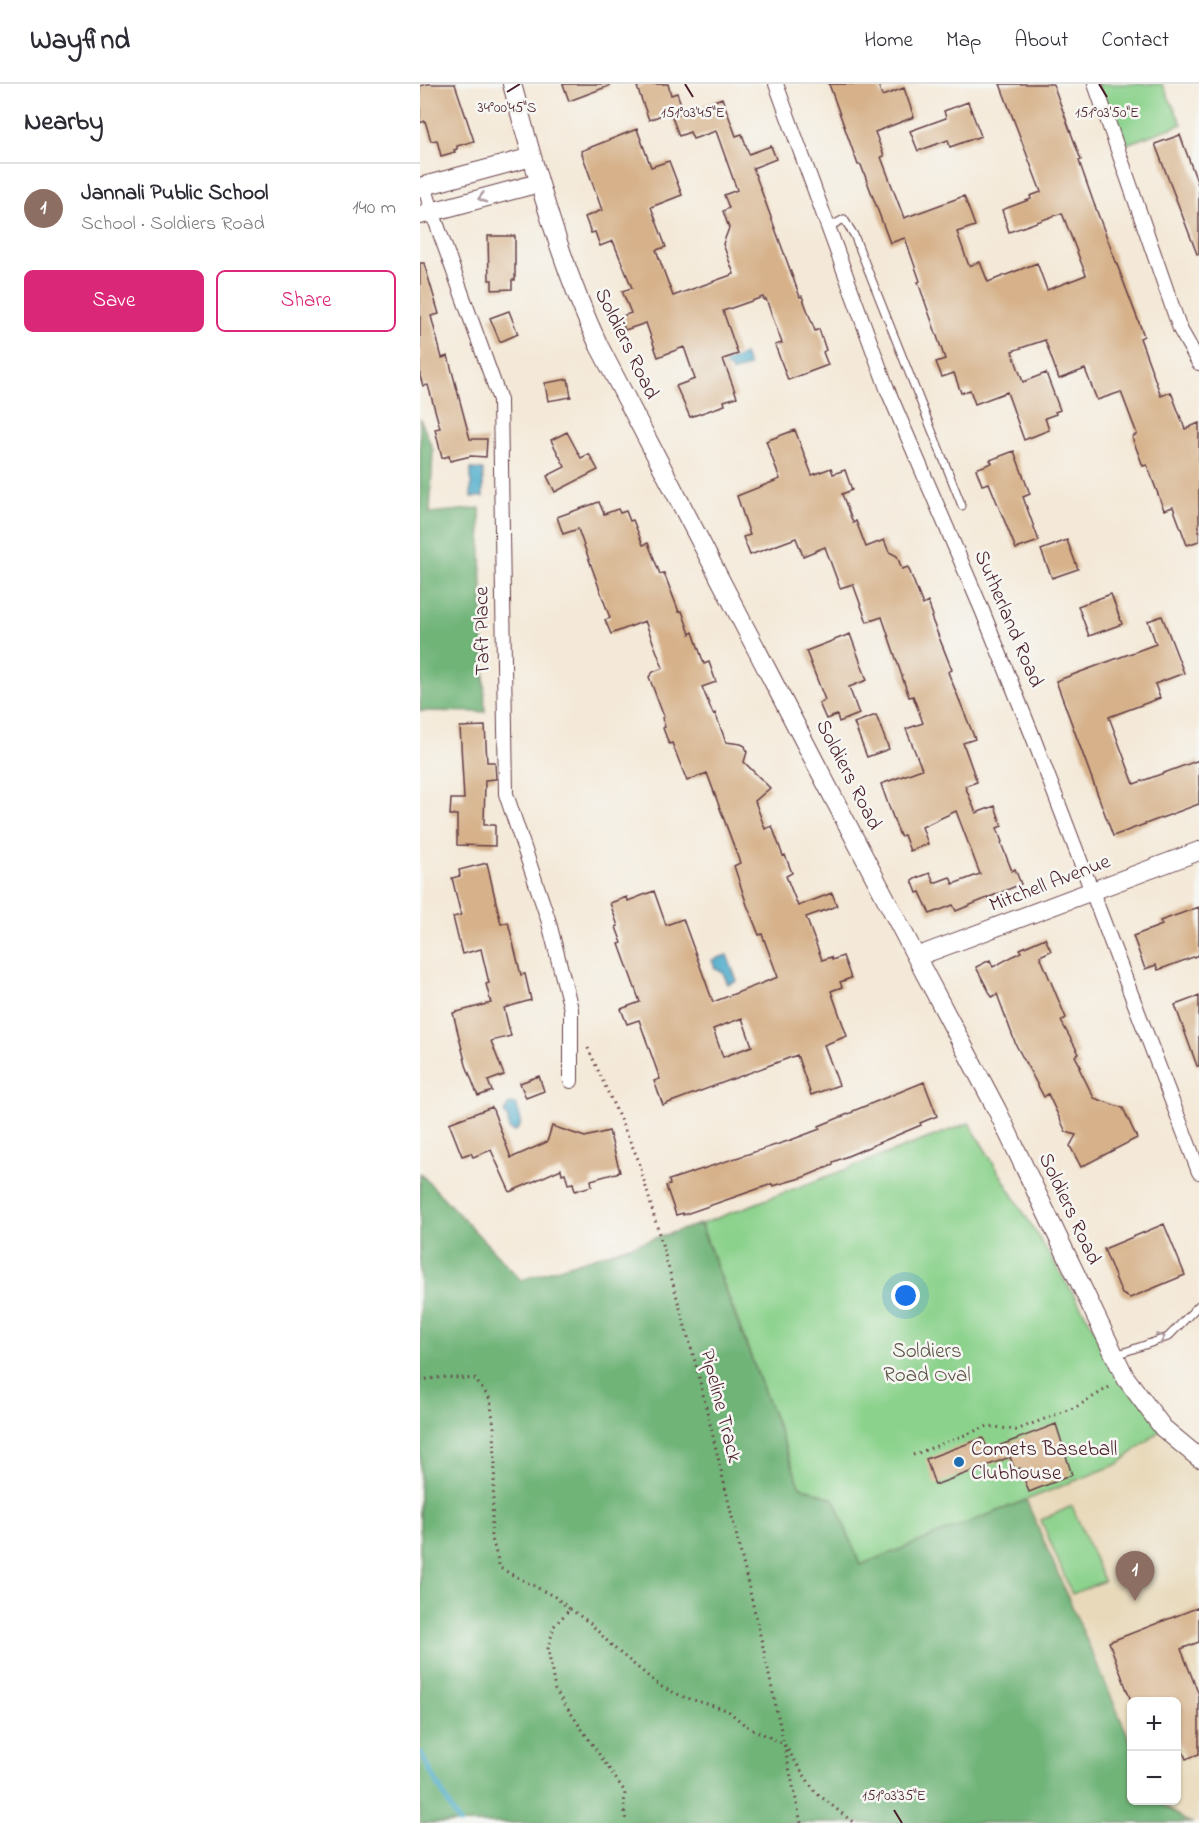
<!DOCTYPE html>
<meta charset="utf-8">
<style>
body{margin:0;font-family:"Indie Flower",sans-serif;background:#f2f2f3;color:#2b2b33}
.controls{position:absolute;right:18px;bottom:18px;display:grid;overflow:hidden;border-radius:9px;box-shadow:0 2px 4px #0004}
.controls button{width:54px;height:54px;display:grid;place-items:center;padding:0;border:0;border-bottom:2px solid #e1e1e2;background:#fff;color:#2b2b33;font:30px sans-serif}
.you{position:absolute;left:486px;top:1212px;width:21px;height:21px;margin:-15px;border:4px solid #fff;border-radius:50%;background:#1a73e8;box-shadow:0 0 0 9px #1a73e833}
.badge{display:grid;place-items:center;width:39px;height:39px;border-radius:50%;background:#db2777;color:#fff;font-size:20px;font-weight:700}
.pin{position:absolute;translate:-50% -50px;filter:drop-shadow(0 2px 3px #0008)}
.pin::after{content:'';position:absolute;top:32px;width:21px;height:18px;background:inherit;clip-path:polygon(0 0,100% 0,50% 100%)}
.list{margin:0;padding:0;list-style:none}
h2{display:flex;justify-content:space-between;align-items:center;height:78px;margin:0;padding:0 24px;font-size:26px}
h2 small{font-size:20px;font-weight:400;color:#7c7c81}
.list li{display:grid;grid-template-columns:39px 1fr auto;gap:18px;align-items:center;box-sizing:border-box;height:90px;padding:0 24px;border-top:2px solid #e1e1e2}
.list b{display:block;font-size:22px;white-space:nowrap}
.list p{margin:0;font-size:20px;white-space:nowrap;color:#7c7c81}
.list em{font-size:20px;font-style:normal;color:#7c7c81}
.actions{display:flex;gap:12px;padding:18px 24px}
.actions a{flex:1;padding:14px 0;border:2px solid #db2777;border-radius:9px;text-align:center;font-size:21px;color:#db2777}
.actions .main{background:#db2777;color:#fff}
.map{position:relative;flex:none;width:779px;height:1739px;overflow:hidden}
header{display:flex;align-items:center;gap:36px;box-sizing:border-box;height:84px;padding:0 30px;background:#fff;border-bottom:2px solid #e1e1e2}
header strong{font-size:28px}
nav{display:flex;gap:33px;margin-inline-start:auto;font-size:21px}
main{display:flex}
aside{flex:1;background:#fff}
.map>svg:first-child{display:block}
</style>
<header>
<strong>Wayfind</strong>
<nav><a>Home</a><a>Map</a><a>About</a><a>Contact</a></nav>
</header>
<main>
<aside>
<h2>Nearby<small></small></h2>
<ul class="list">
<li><span class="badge" style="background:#8d6e63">1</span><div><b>Jannali Public School</b><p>School · Soldiers Road</p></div><em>140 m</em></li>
</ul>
<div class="actions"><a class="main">Save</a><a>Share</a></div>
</aside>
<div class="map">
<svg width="779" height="1739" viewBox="0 0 779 1739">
<rect width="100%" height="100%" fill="#f6f6f2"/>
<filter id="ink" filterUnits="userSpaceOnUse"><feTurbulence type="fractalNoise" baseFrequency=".0167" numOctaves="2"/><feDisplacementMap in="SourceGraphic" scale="12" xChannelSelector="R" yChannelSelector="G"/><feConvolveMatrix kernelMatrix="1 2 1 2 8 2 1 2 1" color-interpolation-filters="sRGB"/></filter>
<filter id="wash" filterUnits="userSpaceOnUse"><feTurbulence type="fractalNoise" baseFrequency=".008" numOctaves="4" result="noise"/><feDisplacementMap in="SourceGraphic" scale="24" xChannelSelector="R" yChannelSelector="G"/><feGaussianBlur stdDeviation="1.35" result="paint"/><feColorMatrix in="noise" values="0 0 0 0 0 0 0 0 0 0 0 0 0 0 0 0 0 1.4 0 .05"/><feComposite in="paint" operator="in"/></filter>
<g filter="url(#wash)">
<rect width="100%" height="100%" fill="#f4e9d8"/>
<path fill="#e8d9ba" d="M743 1344 779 1371V1739L766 1737 738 1717 756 1716V1618H712L711 1659 606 1416 698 1380Z"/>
<path fill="#8bd28c" stroke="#6a785c" stroke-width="1.5" d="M675 0H742L762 40 698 63Z
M549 1039 702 1290 743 1344 698 1380 440 1481 414 1415 380 1402 281 1140Z
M652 1422 684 1497 652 1510 621 1436Z"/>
<path fill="#70b478" stroke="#5d6a52" stroke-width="1.5" d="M0 334 13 366 10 429 60 424 65 628 0 627Z
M0 1089 101 1196 280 1140 380 1402 414 1415 440 1481 606 1416 711 1659 712 1716 738 1717 766 1737 773 1739H0Z"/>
<path fill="#4babca" stroke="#4a657a" stroke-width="1.5" d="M324 271 329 282 312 289 310 283 304 285 301 280Z
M51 385 63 386V413H51Z
M307 871 317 897 308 900 303 889 295 884 292 876Z
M92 1020H96C100 1032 105 1041 94 1048L89 1045 88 1035 84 1028 88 1021Z"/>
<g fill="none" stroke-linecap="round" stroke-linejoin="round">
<path stroke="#4babca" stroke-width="5" d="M0 1668 39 1739"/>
</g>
<g id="blocks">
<path fill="#d6b189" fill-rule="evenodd" d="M7 0H35L54 57 37 62V65L34 66 35 68 21 72 17 56 11 57 5 37 0 39V2Z
M143 0H189V2L149 17Z
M226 0H248L251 11 257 9 262 23 229 36 217 3Z
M409 0H458L462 12 484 4 494 33 455 48 464 72 461 73 484 134 544 112 555 142 537 148 549 182 560 178 568 198 617 179 627 206 666 191 642 129 589 148 582 126 611 115 610 112 621 108 580 0H633L661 76 659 77 673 117 724 252 720 254 741 312 751 308 765 345 779 339V457L767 461 753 423 744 426 727 381 723 382 712 353 717 350 701 308 677 316 665 285 639 295 625 256 592 267 603 298 626 289 640 326 635 328 636 330 625 334 629 346 604 356 587 308 555 320 550 306 541 309 534 289 522 293 516 278 525 275 498 198 500 197 485 154 470 159 441 81H438Z
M302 14 316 52 322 50 329 70 351 62 356 75 333 84 380 213 382 212 395 247 399 245 406 266 403 268 408 281 368 296 355 261 362 259 346 215 344 216 343 213 303 227 318 270 303 275 317 313 304 317 305 321 270 333 256 302 275 295 264 263 238 273 226 239 205 246 200 233 211 229 202 207 212 204 193 157 180 162 175 148 171 149 165 133 182 126 161 67 217 45 231 83 249 77 262 111 231 123 246 163 236 166 253 212 314 190 303 160 309 144 303 127 309 124 304 111 317 106 296 47 273 55 270 48 259 52 252 33Z
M548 18 561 52 530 63 528 56 498 67 490 47 526 34 524 27Z
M760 51 779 103V170H777L735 60Z
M68 152H95V196H92V205L72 206V196H69Z
M0 179H4L19 230 11 232 22 274 28 272 50 355H67L66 373 51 372 30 377 29 372 22 374 15 345 20 344 8 301 3 302 0 292Z
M89 227 98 250 80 258 70 234Z
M148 295 151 313 128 317 125 299Z
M375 346 392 391 411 384 413 390 425 386 432 406 422 410 433 439 436 437 446 463 464 456 469 468 477 472 482 485 488 483 503 521 508 518 513 532 511 533 532 586 528 588 555 655 543 659 557 698 545 702 556 729 575 722 582 742 577 744 582 758 581 759 592 787 595 785 601 800 536 827 533 821 510 830 500 808 497 809 492 796 510 789 514 799 530 793 533 800 560 790 536 727 502 743 508 760 490 767 484 751 480 752 468 720 461 700 502 685 486 645 503 639 493 612 489 613 462 533 447 538 433 500 420 504 405 463 383 472 376 454 330 471 323 453 330 451 317 412 360 395 346 357Z
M147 348 161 374 169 370 178 386 135 408 127 392 145 383 131 356Z
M594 367 610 410 603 413 619 457 596 465 569 399 562 401 556 385 572 379 570 376Z
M179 418 184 430 198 425 200 429 206 427 210 437 213 436 223 461 228 459 240 490 244 489 259 528 262 527 270 550 273 548 284 580 289 578 296 598 282 603 293 630 295 629 306 658 321 660 325 662 327 668 324 678 350 704 335 717 345 745 352 742 363 772 365 771 372 789 366 792 378 822 412 809 417 822 386 833 402 876 411 873 412 876 423 872 431 894 420 898 422 903 411 907 427 952 404 961 419 1001 391 1011 377 971 243 1021 234 997 240 995 219 936 207 940 201 925 220 918 199 860 202 859 196 843 198 842 190 819 207 813 208 817 234 807 246 841 263 835 293 918 358 893 342 850 339 851 327 821 314 782 320 779 287 689 267 697 252 659 249 660 243 644 245 643 242 634 244 633 229 593 233 588 243 584 225 537 191 550 185 536 190 534 158 445 143 450 137 433ZM322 934 332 962 303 973 293 945Z
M647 456 658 485 632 494 621 466Z
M691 510 702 540 669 552 658 522Z
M742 532 764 589 735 600 740 614 689 633 714 700 779 676V720L693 752 636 597 736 560 728 537Z
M430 550 447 596 429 603 439 630 419 638 417 631 406 635 399 619 405 616 386 567Z
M456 631 469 665 447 673 434 639Z
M65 642 67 678H75L76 695 65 696 64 741H75V762L37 761V731H30L31 715H44L40 643Z
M67 779 81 840 88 838 101 891 105 890 111 916 84 924 91 952 71 957 84 991 68 997 72 1007 58 1012 46 981 33 929 71 919 66 900 69 899 61 865 42 870 33 833 41 831 32 794 40 792 39 786Z
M779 823V871L738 886 736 881 725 885 713 852 742 841 740 837Z
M625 854 631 867 620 872 646 934 641 937 659 970 655 972 661 983 659 984 674 1014 703 1024 717 1054 661 1083 650 1062 656 1051 646 1048 628 1010 624 1013 596 961 577 910 572 913 556 883 570 876 573 883 601 868 600 865Z
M779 912V982H777L755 921Z
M119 992 124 1007 106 1014 100 999Z
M504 998 517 1032 500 1039 501 1041 430 1071 413 1078V1081L384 1093 353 1102 352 1100 263 1131V1129L256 1131 246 1102 250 1101 249 1096 371 1056 400 1045 399 1042 433 1028V1027Z
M72 1023 91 1074 127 1058 132 1042 165 1053 189 1047 200 1088 171 1096 172 1102 155 1107 153 1099 148 1100 145 1089 142 1090 141 1085 90 1108 71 1066 53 1073 51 1069 42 1072 29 1039Z
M744 1140 765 1191 710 1214 702 1210 684 1165Z
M636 1340 652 1391 609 1408 600 1384 595 1386 590 1373 515 1401 506 1375 563 1354 568 1366Z
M779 1523V1558L761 1565 779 1611V1670L766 1675 756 1651V1617H711L689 1558Z"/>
</g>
</g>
<g filter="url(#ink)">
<use href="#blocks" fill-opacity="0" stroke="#643d45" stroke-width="1.5"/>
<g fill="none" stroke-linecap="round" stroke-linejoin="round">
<defs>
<path id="service" d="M409 143 424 135 434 151 542 422
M696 1271 748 1253 779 1221"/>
<path id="minor" d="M356 0 468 307 562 526 613 653 779 1088
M675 0 760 245 779 279
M4 101 12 127 80 316 86 710 128 835 151 925V997"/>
<path id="tertiary" d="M92 0C116 89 140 179 179 262L493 867 577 1026 705 1293 743 1344 779 1374
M0 103 112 73
M0 131 119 99
M496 873 779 767"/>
</defs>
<use href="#service" stroke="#643d45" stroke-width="9"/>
<use href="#minor" stroke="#643d45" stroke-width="16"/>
<use href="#tertiary" stroke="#643d45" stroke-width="20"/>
<path stroke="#643d45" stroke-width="3" stroke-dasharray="1.5 4.5" stroke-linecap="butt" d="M168 964 218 1075 277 1285 343 1563 381 1739
M0 1296 23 1293 55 1295 70 1315 74 1342 75 1381 71 1451 80 1484 135 1513 150 1525 134 1542 128 1565 135 1606 205 1708 204 1723 206 1739
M493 1371 568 1342 596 1346 658 1322 691 1302
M150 1525 170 1539 193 1563 240 1602 264 1613 307 1626 326 1642 364 1660 395 1708 434 1739"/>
<use href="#service" stroke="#fff" stroke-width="7"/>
<use href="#minor" stroke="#fff" stroke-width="14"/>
<use href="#tertiary" stroke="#fff" stroke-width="18"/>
</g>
<defs><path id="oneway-chevron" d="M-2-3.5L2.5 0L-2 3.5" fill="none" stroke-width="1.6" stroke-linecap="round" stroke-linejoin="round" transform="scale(1.5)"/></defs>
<g stroke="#ae9aa0">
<use href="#oneway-chevron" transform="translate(62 114) rotate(165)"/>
<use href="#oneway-chevron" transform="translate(741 1254) rotate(-24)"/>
</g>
</g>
<path fill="none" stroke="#4a1f2b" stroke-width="2" d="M265 0 273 13M679 0 687 13M87 8 100 0M474 1726 482 1739"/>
<circle fill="#1f6fb2" stroke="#f6f6f2" stroke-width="2" cx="539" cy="1378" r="6"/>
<g text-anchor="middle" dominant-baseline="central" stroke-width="5" stroke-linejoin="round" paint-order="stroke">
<g font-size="21" fill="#4a1f2b" stroke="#f6f6f2">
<text transform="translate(206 260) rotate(64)">Soldiers Road</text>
<text transform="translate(588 535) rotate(67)">Sutherland Road</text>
<text transform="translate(63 547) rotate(-91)">Taft Place</text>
<text transform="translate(428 691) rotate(63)">Soldiers Road</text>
<text transform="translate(630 800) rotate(-21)">Mitchell Avenue</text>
<text transform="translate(649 1125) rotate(65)">Soldiers Road</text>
<text transform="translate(300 1322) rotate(76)">Pipeline Track</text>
</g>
<g font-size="21" fill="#5e5548" stroke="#f6f6f2">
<text x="507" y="1268">Soldiers<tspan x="507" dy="24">Road Oval</tspan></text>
</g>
<g font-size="21" fill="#4a1f2b" stroke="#f6f6f2" text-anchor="start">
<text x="551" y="1366">Comets Baseball<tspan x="551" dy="24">Clubhouse</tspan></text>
</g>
</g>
<g font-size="15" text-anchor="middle" fill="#4a1f2b" stroke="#f6f6f2" stroke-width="5" stroke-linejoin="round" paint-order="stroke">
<text x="87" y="28">34°00'45"S</text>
<text x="273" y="33">151°03'45"E</text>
<text x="687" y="33">151°03'50"E</text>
<text x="474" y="1716">151°03'35"E</text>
</g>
</svg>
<div class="controls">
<button>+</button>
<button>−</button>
</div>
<div class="you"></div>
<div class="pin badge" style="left:715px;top:1517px;background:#8d6e63">1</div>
</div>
</main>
